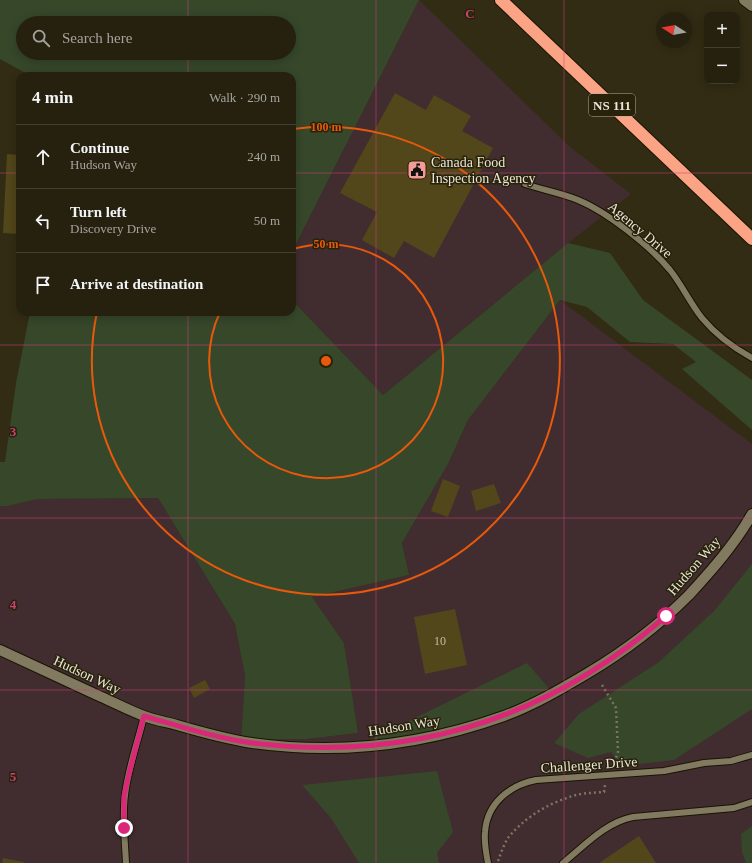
<!DOCTYPE html>
<meta charset="utf-8">
<style>
body{margin:0;font-family:"Times New Roman",serif;background:#322e1d;color:#f1f3f6}
.controls{position:absolute;right:12px;top:12px;display:grid;overflow:hidden;border-radius:8px;box-shadow:0 2px 10px #0003}
.controls button{width:36px;height:36px;display:grid;place-items:center;padding:0;border:0;border-bottom:1px solid #423e2f;background:#26210f;color:#f1f3f6;font:20px sans-serif}
.compass{position:absolute;left:656px;top:12px;width:36px;height:36px;border-radius:50%;background:#26210f;box-shadow:0 2px 10px #0003;rotate:281deg}
.stop{position:absolute;width:12px;height:12px;margin:-9px;border:3px solid #db2777;border-radius:50%;background:#fff}
.stop.end{background:#db2777;border-color:#fff;box-shadow:0 1px 4px #0008}
.list{margin:0;padding:0;list-style:none}
h2{display:flex;justify-content:space-between;align-items:center;height:52px;margin:0;padding:0 16px;font-size:17px}
h2 small{font-size:13px;font-weight:400;color:#a4a39e}
.list li{display:grid;grid-template-columns:26px 1fr auto;gap:12px;align-items:center;box-sizing:border-box;height:64px;padding:0 16px;border-top:1px solid #423e2f}
.list b{display:block;font-size:15px;white-space:nowrap}
.list p{margin:0;font-size:13px;white-space:nowrap;color:#a4a39e}
.list em{font-size:13px;font-style:normal;color:#a4a39e}
.icon{flex:none;width:22px;height:22px;fill:none;stroke:currentColor;stroke-width:2;stroke-linecap:round;stroke-linejoin:round}
.map{position:relative;flex:none;width:752px;height:863px;overflow:hidden}
.search{position:absolute;background:#26210f;box-shadow:0 2px 10px #0003;left:16px;top:16px;width:280px;height:44px;display:flex;align-items:center;gap:10px;box-sizing:border-box;padding:0 14px;border-radius:22px;color:#a4a39e;font-size:15px}
.panel{position:absolute;background:#26210f;box-shadow:0 2px 10px #0003;left:16px;top:72px;width:280px;height:244px;border-radius:12px}
.map>svg:first-child{display:block}
</style>
<div class="map">
<svg width="752" height="863" viewBox="0 0 752 863">
<rect width="100%" height="100%" fill="#322c14"/>
<path fill="#412d2f" d="M419 0 570 147 631 194 568 243 383 395 292 300V252Z
M560 300 752 444V863H0V506H8L37 499 158 498 235 624 245 676 241 740 307 739 358 733 344 643 312 597 409 575 402 543 448 464 468 420Z"/>
<path fill="#36472a" fill-rule="evenodd" d="M0 0H419L292 252V76H31L0 59ZM23 23H289V53H23Z
M568 243 610 253 643 300 752 380V430L682 369 696 362 673 344 630 342 587 307 560 300 468 420 448 464 402 543 409 575 312 597 344 643 358 733 307 739 241 740 245 676 235 624 158 498 37 499 8 506H0V462H5L16 383 30 312H292V300L383 395Z
M752 564V709L674 760 622 766 611 752 588 758 554 743 579 714 659 662 715 610Z
M527 663 552 692 506 714 426 736 354 748Z
M437 771 453 832 437 853 439 863H359L331 818 302 785Z
M752 826V863H746L742 852 741 834Z"/>
<path fill="#52461b" d="M395 93 426 110 434 95 471 116 462 131 493 148 434 258 404 241 394 258 362 240 377 212 340 193Z
M7 154 20 155V234L3 233Z
M443 479 460 486 448 517 431 511Z
M494 484 501 503 476 511 471 491Z
M455 609 467 665 425 674 414 617Z
M205 680 210 689 194 698 189 688Z
M639 836 656 863H599Z
M3 858 24 862V863H2Z"/>
<g fill="none" stroke-linecap="round" stroke-linejoin="round">
<defs>
<path id="lane" d="M525 184C543 190 561 193 578 200 607 212 649 245 670 270 682 285 690 303 702 318 716 335 734 348 752 358
M126 863C125 841 122 817 125 795 128 768 138 742 144 716
M488 863C486 853 484 842 485 832 487 803 510 785 536 780L664 771 704 763 731 761 752 755
M563 863C584 846 606 822 633 817L734 808 752 802"/>
<path id="street" d="M744 0 752 6
M0 650C32 665 65 680 97 695 113 702 128 710 144 716 154 720 166 722 177 725 201 732 226 739 252 743 337 755 423 745 504 716 534 705 561 689 588 673 625 651 658 626 689 595 712 570 735 544 752 514"/>
<path id="highway" d="M501 0 752 239"/>
</defs>
<use href="#lane" stroke="#1a1400" stroke-width="8"/>
<use href="#street" stroke="#1a1400" stroke-width="12"/>
<use href="#highway" stroke="#1a1400" stroke-width="14"/>
<path stroke="#7a7561" stroke-width="2.5" stroke-dasharray="2 3" stroke-linecap="butt" d="M602 685 616 708 618 752 614 764
M498 861C501 853 504 844 508 838 522 820 545 805 567 798 578 793 591 793 604 792L605 785"/>
<use href="#lane" stroke="#817a60" stroke-width="6"/>
<use href="#street" stroke="#817a60" stroke-width="10"/>
<use href="#highway" stroke="#faa485" stroke-width="12"/>
</g>
<g fill="none" stroke-linecap="round" stroke-linejoin="round">
<path stroke="#db2777" stroke-width="5" d="M124 828V796L129 774 144 716C179 726 216 738 252 743 409 762 547 720 666 616"/>
</g>
<path fill="none" stroke="#ca4174" stroke-width="1" stroke-opacity="0.55" d="M188 0V23M376 0V863M564 0V863M188 53V76M0 173H20M292 173H752M188 312V863M0 345H752M0 518H752M0 690H752"/>
<g fill="none" stroke="#e8590c" stroke-width="2">
<path d="M293 249A117 117 0 1 1 220 312"/>
<path d="M293 129A234 234 0 1 1 97 312"/>
</g>
<defs>
<symbol id="civic-square" viewBox="-11 -11 22 22"><rect x="-9" y="-9" width="18" height="18" rx="4" fill="#f59b96" stroke="#28220a"/><path d="M-.6-6.5H3V-4.5H.6V-3L4-1V1h2V6H-6V1h2V-1L-.6-3ZM-1.2 2.5V6h2.4V2.5Z" fill="#111"/></symbol>
</defs>
<g fill-rule="evenodd">
<use href="#civic-square" x="406" y="159" width="22" height="22"/>
</g>
<g text-anchor="middle" dominant-baseline="central" stroke-width="3" stroke-linejoin="round" paint-order="stroke">
<g font-size="12" fill="#c3bda8">
<text x="440" y="641">10</text>
</g>
<rect fill="#28220a" stroke="#afaa9a" stroke-width="1" x="589" y="94" width="46" height="22" rx="3"/>
<g font-size="13" font-weight="bold" fill="#e9e5d7">
<text x="612" y="105">NS 111</text>
</g>
<g font-size="14" fill="#e9e5d7" stroke="#28220a" text-anchor="start">
<text x="431" y="162">Canada Food<tspan x="431" dy="16">Inspection Agency</tspan></text>
</g>
<g font-size="14" fill="#e9e5d7" stroke="#28220a">
<text transform="translate(640 230) rotate(40)">Agency Drive</text>
<text transform="translate(694 566) rotate(-49)">Hudson Way</text>
<text transform="translate(87 675) rotate(25)">Hudson Way</text>
<text transform="translate(404 726) rotate(-9)">Hudson Way</text>
<text transform="translate(589 765) rotate(-4)">Challenger Drive</text>
</g>
</g>
<g font-size="13" text-anchor="middle" font-weight="bold" fill="#ca4174" stroke="#28220a" stroke-width="3" stroke-linejoin="round" paint-order="stroke">
<text x="470" y="18">C</text>
<text x="13" y="436">3</text>
<text x="13" y="609">4</text>
<text x="13" y="781">5</text>
</g>
<circle cx="326" cy="361" r="6" fill="#e8590c" stroke="#28220a" stroke-width="2"/>
<g font-size="12" text-anchor="middle" font-weight="bold" fill="#e8590c" stroke="#28220a" stroke-width="3" stroke-linejoin="round" paint-order="stroke">
<text x="326" y="131">100 m</text>
<text x="326" y="248">50 m</text>
</g>
</svg>
<div class="controls">
<button>+</button>
<button>−</button>
</div>
<svg class="compass" viewBox="-18 -18 36 36"><path d="M0-13l5 13h-10z" fill="#e53935"/><path d="M0 13l5-13h-10z" fill="#a4a39e"/></svg>
<div class="stop" style="left:666px;top:616px"></div>
<div class="stop end" style="left:124px;top:828px"></div>
<div class="search"><svg class="icon" aria-label="search" viewBox="0 0 24 24"><circle cx="10" cy="10" r="6"/><path d="M15 15l6 6"/></svg>Search here</div>
<section class="panel">
<h2>4 min<small>Walk · 290 m</small></h2>
<ul class="list">
<li><svg class="icon" aria-label="ahead" viewBox="0 0 24 24"><path d="M12 20V5M6 11l6-6 6 6"/></svg><div><b>Continue</b><p>Hudson Way</p></div><em>240 m</em></li>
<li><svg class="icon" aria-label="left" viewBox="0 0 24 24"><path d="M17 20v-9H6M10 6l-5 5 5 5"/></svg><div><b>Turn left</b><p>Discovery Drive</p></div><em>50 m</em></li>
<li><svg class="icon" aria-label="arrive" viewBox="0 0 24 24"><path d="M6 21V4h12l-3 4 3 4H6"/></svg><div><b>Arrive at destination</b></div></li>
</ul>
</section>
</div>
